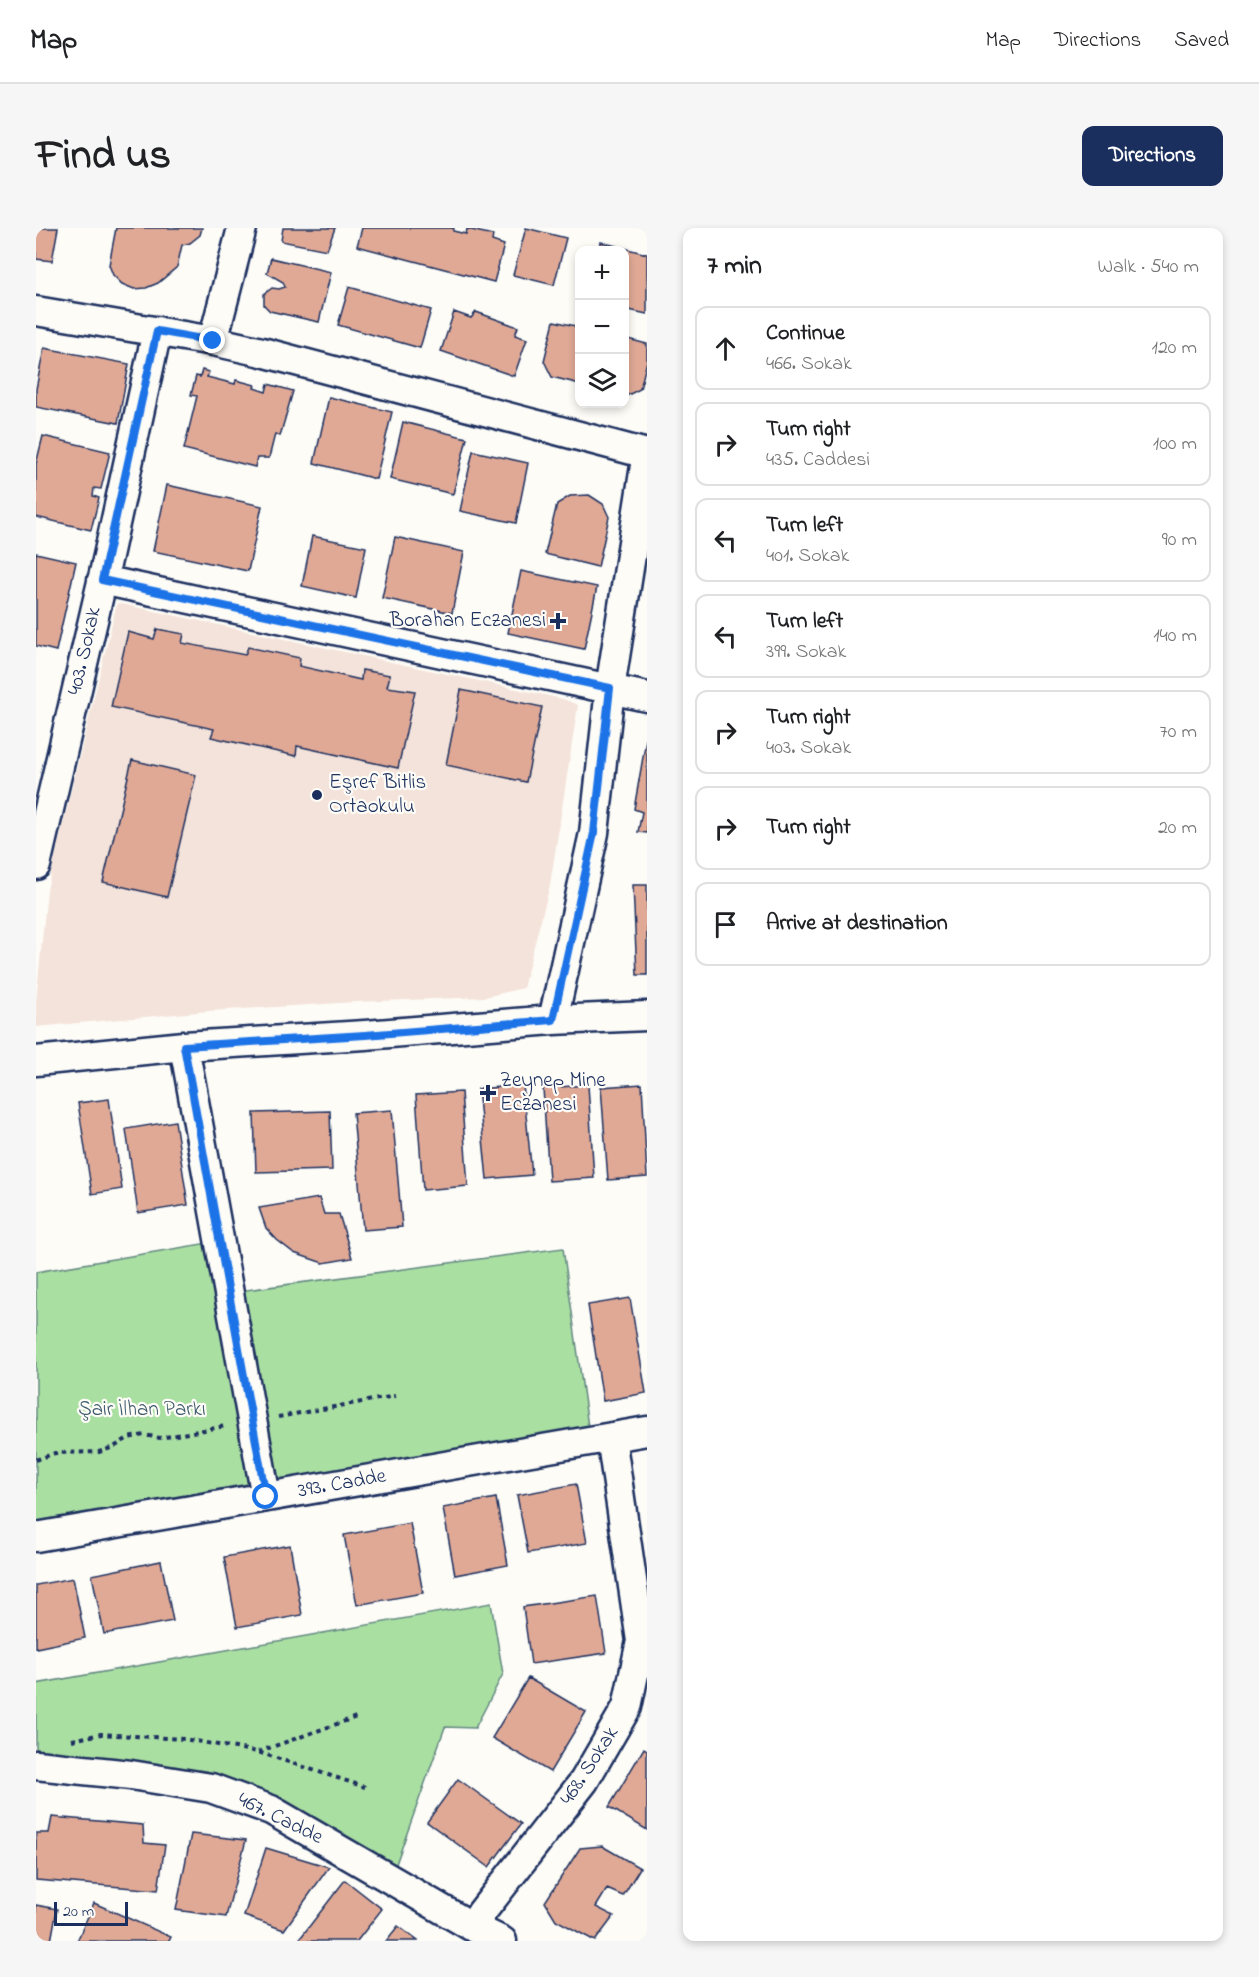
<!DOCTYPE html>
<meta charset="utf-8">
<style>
body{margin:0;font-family:"Indie Flower",sans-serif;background:#f6f6f6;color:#202124}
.controls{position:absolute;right:18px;top:18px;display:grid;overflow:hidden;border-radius:12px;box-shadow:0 3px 9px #0003}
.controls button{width:54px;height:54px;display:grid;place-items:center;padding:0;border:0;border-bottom:2px solid #e0e0e0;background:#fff;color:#202124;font:30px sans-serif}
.scale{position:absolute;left:18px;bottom:15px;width:74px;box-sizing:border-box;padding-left:6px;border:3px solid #1b2f5e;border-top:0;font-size:16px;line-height:21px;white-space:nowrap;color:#1b2f5e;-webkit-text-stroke:4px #fdfcf7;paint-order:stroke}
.stop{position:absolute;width:18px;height:18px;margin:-14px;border:4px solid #1a73e8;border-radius:50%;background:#fff}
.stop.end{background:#1a73e8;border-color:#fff;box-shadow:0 2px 6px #0008}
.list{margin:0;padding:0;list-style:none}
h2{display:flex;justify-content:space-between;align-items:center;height:78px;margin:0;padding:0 24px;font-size:26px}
h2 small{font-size:20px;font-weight:400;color:#757577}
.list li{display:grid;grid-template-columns:39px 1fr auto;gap:18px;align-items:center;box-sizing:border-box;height:84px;margin:0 12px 12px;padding:0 12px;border:2px solid #e0e0e0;border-radius:12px}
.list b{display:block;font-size:22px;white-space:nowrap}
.list p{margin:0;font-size:20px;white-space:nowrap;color:#757577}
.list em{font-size:20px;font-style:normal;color:#757577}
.icon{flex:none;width:33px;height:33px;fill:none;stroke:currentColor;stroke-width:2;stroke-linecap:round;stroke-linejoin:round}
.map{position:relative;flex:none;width:611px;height:1713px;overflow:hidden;border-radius:12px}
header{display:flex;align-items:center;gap:36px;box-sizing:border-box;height:84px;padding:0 30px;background:#fff;border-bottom:2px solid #e0e0e0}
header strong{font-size:28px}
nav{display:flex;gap:33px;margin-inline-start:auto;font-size:21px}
.intro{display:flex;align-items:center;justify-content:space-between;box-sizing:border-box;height:144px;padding:0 36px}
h1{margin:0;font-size:42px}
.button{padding:15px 27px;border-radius:12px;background:#1b2f5e;color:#fff;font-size:21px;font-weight:700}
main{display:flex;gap:36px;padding:0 36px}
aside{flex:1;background:#fff;border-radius:12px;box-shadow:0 3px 9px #0003}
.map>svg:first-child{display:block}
</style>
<header>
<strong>Map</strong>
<nav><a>Map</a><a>Directions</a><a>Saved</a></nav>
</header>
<div class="intro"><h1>Find us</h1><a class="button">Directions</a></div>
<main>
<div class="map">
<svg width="611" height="1713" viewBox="0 0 611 1713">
<rect width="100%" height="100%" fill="#fdfcf7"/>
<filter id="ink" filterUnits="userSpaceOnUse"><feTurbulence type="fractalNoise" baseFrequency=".0167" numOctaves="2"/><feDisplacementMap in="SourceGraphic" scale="12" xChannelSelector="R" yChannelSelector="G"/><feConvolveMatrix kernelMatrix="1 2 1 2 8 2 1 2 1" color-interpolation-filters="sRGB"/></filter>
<g filter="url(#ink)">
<path fill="#f4e3da" d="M81 375 527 471 542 477 514 657 487 760 449 769 319 774 173 783 0 799V774L11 662Z"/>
<path fill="#aadfa2" stroke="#628780" stroke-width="1.5" d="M184 1013 195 1064 527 1020 554 1213 0 1309V1044Z
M455 1375 467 1446 439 1500 409 1499 355 1650 235 1582 0 1537V1456Z"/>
<path fill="#e0a996" stroke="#1b2f5e" stroke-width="1.5" d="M0 0H22L16 33 0 31Z
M80 0H166L164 7 154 15 146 17 141 39 122 55 110 60 98 61 86 56 77 47 73 37Z
M247 0H299L291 22 245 13Z
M326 0H418L417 3 430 6 431 1 457 7 456 13 468 17 458 54 321 18Z
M490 0 530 10 518 57 477 47Z
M565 14 611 26V86L588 81V22H563Z
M235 30 295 44 283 94 234 83 228 77V66L236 60 243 61 249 59 247 54 231 45Z
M313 59 395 82 384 120 302 97Z
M418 84 435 90 440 84 482 99 479 107 491 111 478 148 405 123Z
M518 93 544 99V156L516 149 508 133Z
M588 110 611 116V133L604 161 590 168H588Z
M8 120 93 136 82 195 0 179V161Z
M166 142 173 144 171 149 199 156 200 152 219 157 218 160 230 164 232 156 257 163 244 208 239 206 233 230H221L219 239 148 221 161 168 155 167 160 148 164 149Z
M293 169 356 184 340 251 278 235Z
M367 194 431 210 417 266 354 251Z
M7 208 74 224 65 261 58 260 57 268 63 270 55 302 0 289V236Z
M437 223 492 235 480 295 424 283Z
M131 257 226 278 212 343 117 323Z
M553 267 567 276 573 289 562 339 509 326 521 276 534 268Z
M276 308 330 319 320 370 266 358Z
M359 309 428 324 416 385 346 370Z
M0 325 40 334 20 423 0 418Z
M485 343 561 359 548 421 472 405Z
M121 401 148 406 146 415 209 427 212 419 264 430 263 438 325 452 326 442 354 447 351 459 379 463 362 540 261 518 260 528 175 509 178 501 75 479 92 404 118 411Z
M425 462 506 479 490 554 410 537Z
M611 506V605L602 604 606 584 598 581Z
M96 532 160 547 131 669 67 654Z
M597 657H611V747H601Z
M606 856 611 949 572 952 565 859Z
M487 857 496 947 451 951 442 861Z
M552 857 558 950 513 953 507 860Z
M425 864 432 958 387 962 380 867Z
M73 871 86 961 56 966 42 875Z
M356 882 366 999 327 1002 317 885Z
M294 883 296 942 220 944 218 885Z
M139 893 152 977 102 985 90 901Z
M283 970 288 986H303L316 1030 287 1035 258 1025 241 1012 230 1000 223 980Z
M594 1070 610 1165 567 1173 552 1077Z
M540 1256 551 1315 492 1325 481 1267Z
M460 1270 472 1337 419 1347 407 1280Z
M374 1295 387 1365 321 1377 308 1307Z
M254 1317 266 1387 201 1399 188 1329Z
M125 1333 137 1393 68 1406 56 1347Z
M37 1350 49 1410 0 1420V1357Z
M561 1368 570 1425 495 1436 487 1379Z
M492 1450 550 1484 514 1544 456 1510Z
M608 1520 611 1522V1602L573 1579Z
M422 1551 485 1596 453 1639 391 1594Z
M16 1589 107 1597 108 1615 129 1617 122 1662 0 1652V1605H13Z
M155 1606 210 1612 190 1689 140 1682Z
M566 1618 604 1640 587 1668 571 1661 560 1679 578 1688 559 1713 520 1692 509 1674 544 1620Z
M230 1620 293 1639 248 1702 208 1688Z
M309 1652 346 1681 321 1713H262Z
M58 1675 135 1709 133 1713H41Z
M0 1677 21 1681 15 1713H0Z
M362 1698 382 1713H350Z"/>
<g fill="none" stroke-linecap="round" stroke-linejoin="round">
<defs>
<path id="minor" d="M0 83 177 113 226 124 611 226
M177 113 206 0
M66 352 611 469
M0 637 72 328 121 103
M517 792 558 605 574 461 611 225
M148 818 230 1269
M0 833 148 818 329 807 517 792 611 788
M0 1309 611 1203
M0 1537 95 1547 175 1560 235 1582 435 1698 466 1713
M435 1698 548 1553 591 1479 605 1413 575 1209"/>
</defs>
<use href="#minor" stroke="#1b2f5e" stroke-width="33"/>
<path stroke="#1b2f5e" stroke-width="4" stroke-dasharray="4.5 4.5" stroke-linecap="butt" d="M242 1189 359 1168
M0 1232 19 1225 63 1224 78 1219 92 1210 108 1207 124 1210 190 1198
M36 1512 65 1506 148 1511 222 1524 329 1559
M222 1524 323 1488"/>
<use href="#minor" stroke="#fdfcf7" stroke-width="28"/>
</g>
</g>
<g fill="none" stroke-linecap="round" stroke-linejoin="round" filter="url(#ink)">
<path stroke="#1a73e8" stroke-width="8" d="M177 113 121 103 66 352 574 460 558 605 517 792 329 807 148 818 230 1269"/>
</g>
<g fill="#1b2f5e" stroke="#fdfcf7" stroke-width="2">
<path d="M519 384h6v6h6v6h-6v6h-6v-6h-6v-6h6z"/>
<circle cx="281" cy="567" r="6"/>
<path d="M449 856h6v6h6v6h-6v6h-6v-6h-6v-6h6z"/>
</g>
<g text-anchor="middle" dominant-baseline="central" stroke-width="4.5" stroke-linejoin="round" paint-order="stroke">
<g font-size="21" fill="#1b2f5e" stroke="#fdfcf7" text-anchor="start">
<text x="510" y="393" text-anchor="end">Borahan Eczanesi</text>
<text x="293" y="555">Eşref Bitlis<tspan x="293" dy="24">Ortaokulu</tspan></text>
<text x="464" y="853">Zeynep Mine<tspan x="464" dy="24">Eczanesi</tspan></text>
</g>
<g font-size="21" fill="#1b2f5e" stroke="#fdfcf7">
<text transform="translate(49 423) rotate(-77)">403. Sokak</text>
<text transform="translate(306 1256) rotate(-10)">393. Cadde</text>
<text transform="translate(554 1538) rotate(-57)">468. Sokak</text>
<text transform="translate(244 1591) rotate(26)">467. Cadde</text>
</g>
<g font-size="21" fill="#3f5b6f" stroke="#fdfcf7">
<text x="106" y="1182">Şair İlhan Parkı</text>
</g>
</g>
</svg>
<div class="controls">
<button>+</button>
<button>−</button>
<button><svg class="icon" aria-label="layers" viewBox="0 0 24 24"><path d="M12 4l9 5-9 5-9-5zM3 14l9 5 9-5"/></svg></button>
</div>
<div class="scale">20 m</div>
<div class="stop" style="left:230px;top:1269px"></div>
<div class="stop end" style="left:177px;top:113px"></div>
</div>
<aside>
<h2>7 min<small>Walk · 540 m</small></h2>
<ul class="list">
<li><svg class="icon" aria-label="ahead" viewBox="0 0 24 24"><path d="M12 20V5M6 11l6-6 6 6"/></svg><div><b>Continue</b><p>466. Sokak</p></div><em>120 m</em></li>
<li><svg class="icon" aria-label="right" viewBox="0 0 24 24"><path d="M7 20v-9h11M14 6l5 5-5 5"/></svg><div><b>Turn right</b><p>435. Caddesi</p></div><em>100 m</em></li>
<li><svg class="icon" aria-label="left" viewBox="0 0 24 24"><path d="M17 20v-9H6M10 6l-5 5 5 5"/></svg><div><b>Turn left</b><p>401. Sokak</p></div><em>90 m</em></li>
<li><svg class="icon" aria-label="left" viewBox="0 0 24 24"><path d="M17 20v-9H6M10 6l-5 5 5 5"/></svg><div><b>Turn left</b><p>399. Sokak</p></div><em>140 m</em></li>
<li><svg class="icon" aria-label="right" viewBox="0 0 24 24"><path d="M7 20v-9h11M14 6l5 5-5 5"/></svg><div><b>Turn right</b><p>403. Sokak</p></div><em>70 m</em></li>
<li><svg class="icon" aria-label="right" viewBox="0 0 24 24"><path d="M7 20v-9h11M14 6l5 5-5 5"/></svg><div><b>Turn right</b></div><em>20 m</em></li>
<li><svg class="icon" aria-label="arrive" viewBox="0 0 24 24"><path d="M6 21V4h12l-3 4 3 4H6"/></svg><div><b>Arrive at destination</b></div></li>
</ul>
</aside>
</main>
